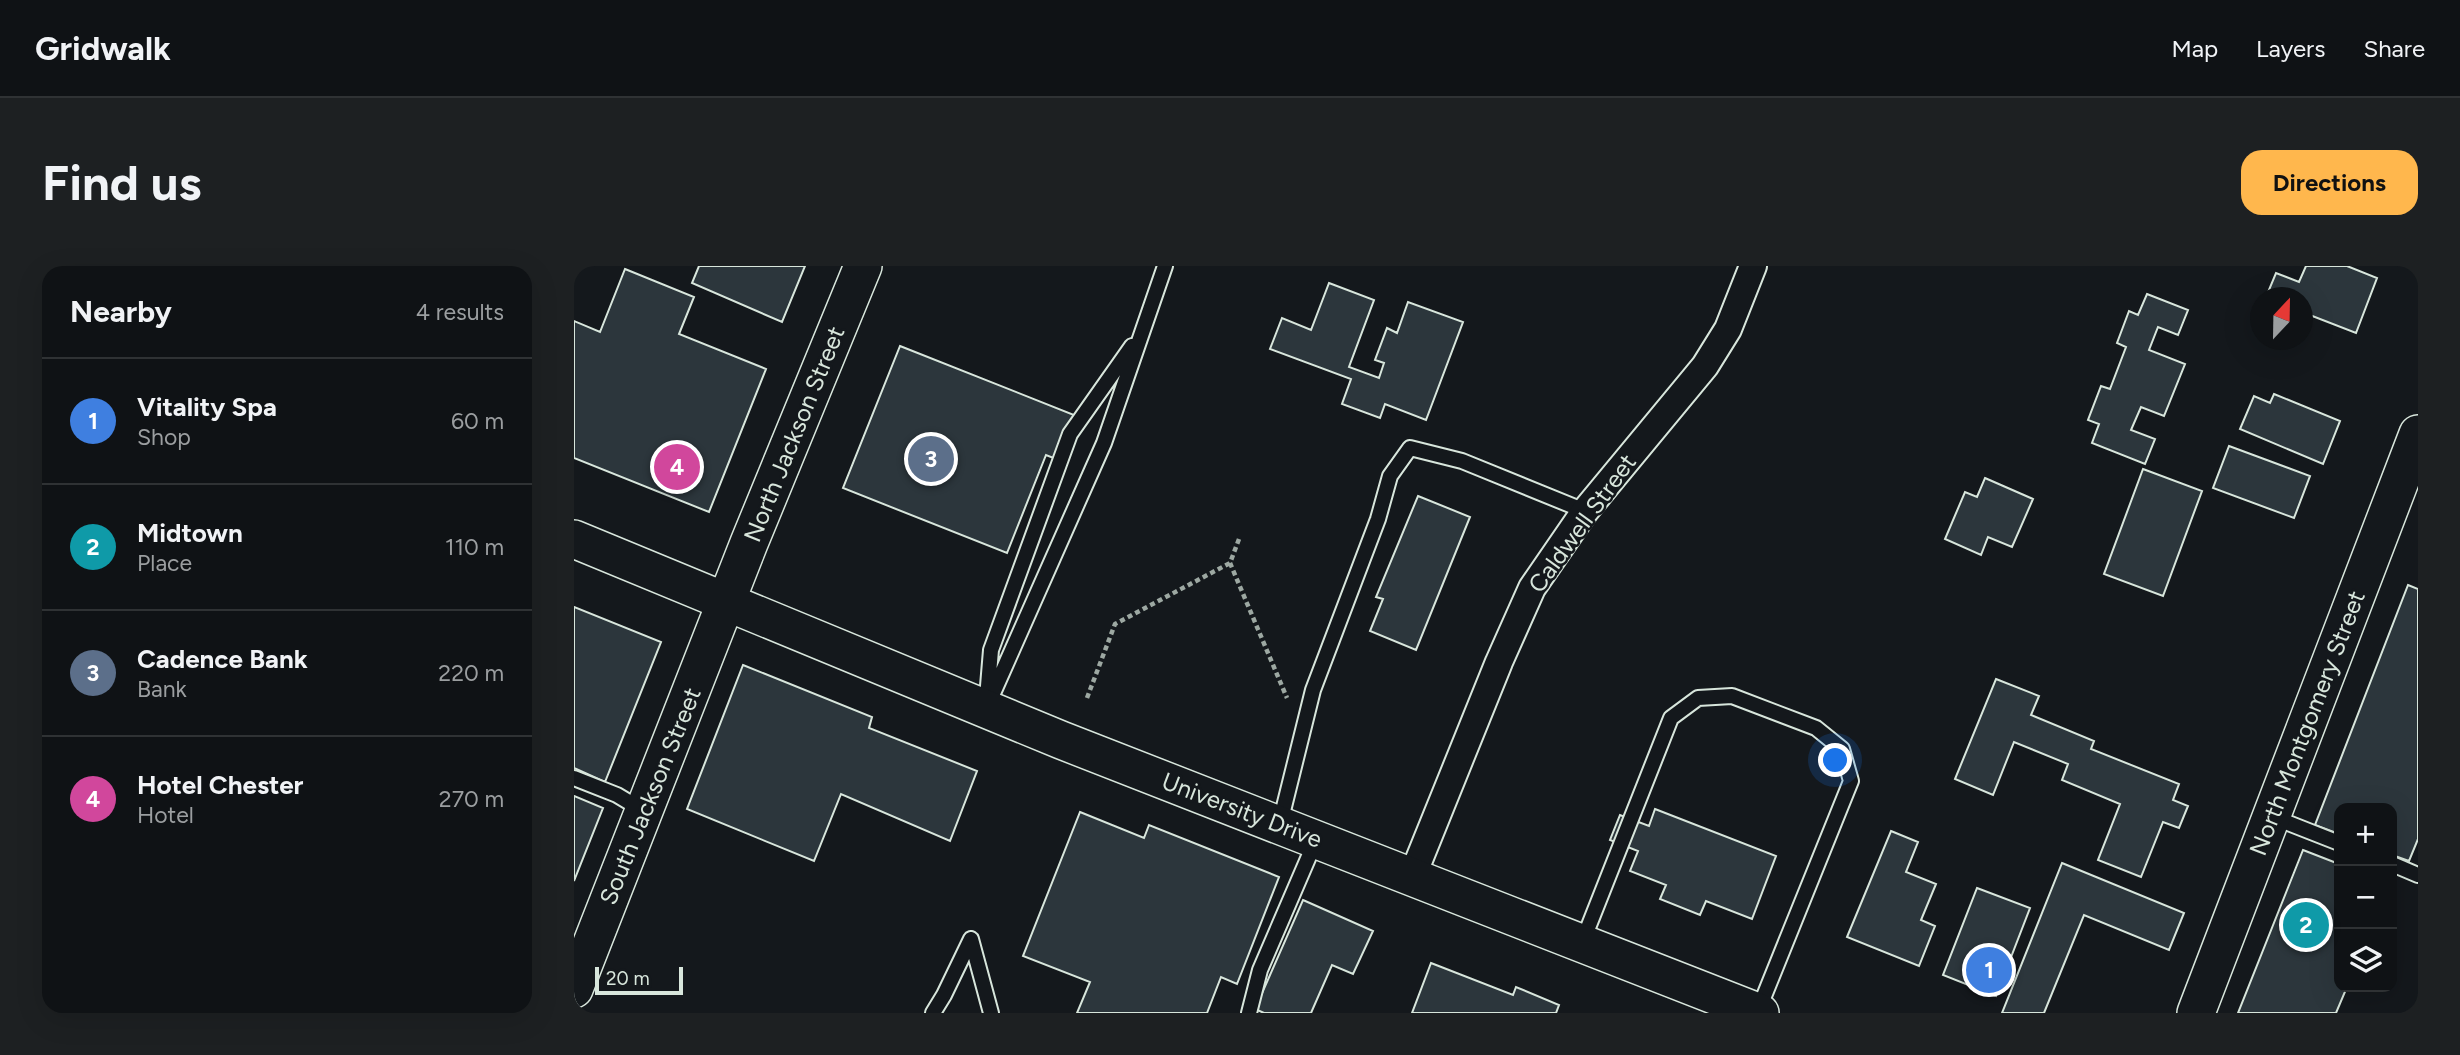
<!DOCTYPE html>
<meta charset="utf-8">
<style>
body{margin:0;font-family:Figtree,sans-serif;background:#1d2022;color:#f1f3f6}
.controls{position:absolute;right:21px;bottom:21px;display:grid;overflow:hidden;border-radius:14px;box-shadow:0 7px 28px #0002}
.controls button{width:63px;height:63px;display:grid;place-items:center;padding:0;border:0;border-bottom:2px solid #2f3234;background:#0f1215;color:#f1f3f6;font:35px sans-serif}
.compass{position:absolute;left:1676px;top:21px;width:63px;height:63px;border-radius:50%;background:#0f1215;box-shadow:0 7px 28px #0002;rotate:22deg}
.scale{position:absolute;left:21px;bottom:18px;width:88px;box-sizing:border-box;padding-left:7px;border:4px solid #d8e6dc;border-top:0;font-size:19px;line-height:24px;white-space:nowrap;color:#d8e6dc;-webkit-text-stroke:5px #14181c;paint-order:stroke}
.you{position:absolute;left:1262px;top:495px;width:24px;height:24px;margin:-18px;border:5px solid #fff;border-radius:50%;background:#1a73e8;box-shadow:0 0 0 10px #1a73e833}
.badge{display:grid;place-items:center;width:46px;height:46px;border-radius:50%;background:#ffb74d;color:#fff;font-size:23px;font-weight:700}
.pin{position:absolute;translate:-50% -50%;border:4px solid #fff;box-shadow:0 2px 7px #0006}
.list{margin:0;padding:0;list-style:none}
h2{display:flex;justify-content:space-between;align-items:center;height:91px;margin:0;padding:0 28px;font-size:30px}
h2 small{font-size:23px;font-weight:400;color:#9b9ea0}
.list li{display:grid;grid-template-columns:46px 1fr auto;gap:21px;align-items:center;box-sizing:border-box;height:126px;padding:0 28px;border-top:2px solid #2f3234}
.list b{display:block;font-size:26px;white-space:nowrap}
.list p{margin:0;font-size:23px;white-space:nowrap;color:#9b9ea0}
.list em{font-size:23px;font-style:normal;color:#9b9ea0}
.icon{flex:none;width:38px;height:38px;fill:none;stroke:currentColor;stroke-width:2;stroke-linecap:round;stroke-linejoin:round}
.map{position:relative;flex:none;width:1844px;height:747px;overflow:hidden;border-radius:21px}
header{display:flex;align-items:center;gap:42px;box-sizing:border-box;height:98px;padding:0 35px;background:#0f1215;border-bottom:2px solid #2f3234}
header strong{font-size:33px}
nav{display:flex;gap:38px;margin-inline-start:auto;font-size:24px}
.intro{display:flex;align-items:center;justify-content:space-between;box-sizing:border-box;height:168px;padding:0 42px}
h1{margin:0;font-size:49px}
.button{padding:18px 32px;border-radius:21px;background:#ffb74d;color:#111;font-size:24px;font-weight:700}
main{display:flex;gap:42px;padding:0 42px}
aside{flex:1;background:#0f1215;border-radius:21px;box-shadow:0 7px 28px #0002}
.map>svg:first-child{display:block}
</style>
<header>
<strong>Gridwalk</strong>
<nav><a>Map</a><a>Layers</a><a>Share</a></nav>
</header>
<div class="intro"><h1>Find us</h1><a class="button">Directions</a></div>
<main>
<aside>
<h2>Nearby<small>4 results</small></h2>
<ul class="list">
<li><span class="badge" style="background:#3f7fe0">1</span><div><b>Vitality Spa</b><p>Shop</p></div><em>60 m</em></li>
<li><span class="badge" style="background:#0f9aa8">2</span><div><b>Midtown</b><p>Place</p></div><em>110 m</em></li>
<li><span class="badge" style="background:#5c6f8a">3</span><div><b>Cadence Bank</b><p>Bank</p></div><em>220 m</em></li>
<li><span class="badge" style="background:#d1479c">4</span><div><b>Hotel Chester</b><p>Hotel</p></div><em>270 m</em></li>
</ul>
</aside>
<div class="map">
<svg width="1844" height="747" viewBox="0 0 1844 747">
<rect width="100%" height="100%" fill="#14181c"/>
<path fill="#2c363c" stroke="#d8e6dc" stroke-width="2" d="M125 0H231L208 56 118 17Z
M1732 0H1773L1803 12 1782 67 1728 46V32L1692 31 1702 7 1725 16Z
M51 3 120 31 105 68 192 103 135 246 0 192V55L26 66Z
M755 17 800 34 775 101 805 112 810 97 801 94 813 62 823 67 834 36 889 56 852 154 811 138 806 152 768 138 777 113 696 83 708 52 737 64Z
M1573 28 1614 44 1604 69 1584 61 1575 84 1611 98 1590 150 1567 141 1557 164 1581 173 1571 198 1518 177 1525 158 1514 154 1527 120 1536 123 1552 81 1543 77 1555 45 1564 49Z
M326 80 500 149 482 193 472 189 433 287 269 222Z
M1700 128 1766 155 1749 198 1666 163 1680 130 1696 137Z
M1655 180 1736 210 1720 252 1639 222Z
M1569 203 1628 225 1589 330 1530 308Z
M1411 212 1459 233 1438 281 1414 271 1407 289 1371 273 1391 226 1403 231Z
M844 230 896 251 842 384 796 365 809 333 802 331Z
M1834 319 1844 323V573L1835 595 1818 589V542H1765V568L1741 559Z
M0 341 87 376 31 516 0 502Z
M169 399 298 451 295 462 403 505 376 575 267 528 240 595 113 543Z
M1422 413 1465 430 1457 449 1520 475 1517 483 1605 518 1599 534 1614 540 1605 562 1589 556 1567 611 1524 594 1546 538 1488 514 1494 498 1440 476 1419 529 1381 513Z
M0 530 29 542 0 615Z
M1081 543 1202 590 1178 653 1132 635 1126 649 1086 633 1092 619 1056 605 1064 585 1036 574 1046 549 1075 560Z
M506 546 570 572 575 559 705 611 663 718 647 711 633 747H503L516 716 449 690Z
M1317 565 1344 576 1332 606 1362 618 1347 654 1361 660 1345 700 1273 671Z
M1729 584 1765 598V721H1773L1762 747H1664Z
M1488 597 1610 647 1595 684 1510 649 1470 747H1428Z
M1403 622 1456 642 1422 730 1369 709Z
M729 634 799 665 779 708 758 699 737 747H690L681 743Z
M857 697 939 729 942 721 985 739 982 747H838Z"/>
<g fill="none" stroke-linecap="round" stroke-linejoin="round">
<defs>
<path id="lane" d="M413 432 417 384 496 168 558 80
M412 443 530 177 591 0
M0 512 43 529 68 544
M1699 551 1765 577
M706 557 739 424 804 253 816 210 836 182 888 195 1011 245
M1818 598 1844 609
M397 673 417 747
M1008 677 1097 452 1124 432 1158 430 1242 462 1268 483 1277 515 1184 745
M359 747 370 729 397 673
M675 747 686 704 742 574"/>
<path id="street" d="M838 611 925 396 958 322 1011 245 1131 100 1154 63 1179 0"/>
<path id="secondary" d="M0 273 487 474 1186 747
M0 723 175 277 289 0
M1622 747 1844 168"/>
</defs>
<use href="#lane" stroke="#d8e6dc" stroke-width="18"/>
<use href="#street" stroke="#d8e6dc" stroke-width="30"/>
<use href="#secondary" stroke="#d8e6dc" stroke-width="40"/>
<path stroke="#9da8a2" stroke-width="4.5" stroke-dasharray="5 3.5" stroke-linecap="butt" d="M665 273 656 297 713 432
M513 432 541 358 656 297"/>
<use href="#lane" stroke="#14181c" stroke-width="14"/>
<use href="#street" stroke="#14181c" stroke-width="26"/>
<use href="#secondary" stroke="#14181c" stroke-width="37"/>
</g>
<g text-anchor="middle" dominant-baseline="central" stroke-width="5" stroke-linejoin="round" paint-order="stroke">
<g font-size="24" fill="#d8e6dc" stroke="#14181c">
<text transform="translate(220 168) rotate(-68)">North Jackson Street</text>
<text transform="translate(1008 257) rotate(-54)">Caldwell Street</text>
<text transform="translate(1733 457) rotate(-69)">North Montgomery Street</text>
<text transform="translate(76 530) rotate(-68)">South Jackson Street</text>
<text transform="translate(668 544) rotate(21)">University Drive</text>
</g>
</g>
</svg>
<div class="controls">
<button>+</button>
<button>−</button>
<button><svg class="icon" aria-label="layers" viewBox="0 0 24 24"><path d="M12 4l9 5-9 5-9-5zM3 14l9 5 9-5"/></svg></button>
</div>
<svg class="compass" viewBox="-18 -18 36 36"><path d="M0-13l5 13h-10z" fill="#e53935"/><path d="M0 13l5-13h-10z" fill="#9b9ea0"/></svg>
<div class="scale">20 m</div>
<div class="you"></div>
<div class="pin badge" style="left:1415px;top:704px;background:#3f7fe0">1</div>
<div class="pin badge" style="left:1732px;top:659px;background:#0f9aa8">2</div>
<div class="pin badge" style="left:357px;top:193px;background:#5c6f8a">3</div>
<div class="pin badge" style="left:103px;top:201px;background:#d1479c">4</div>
</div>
</main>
